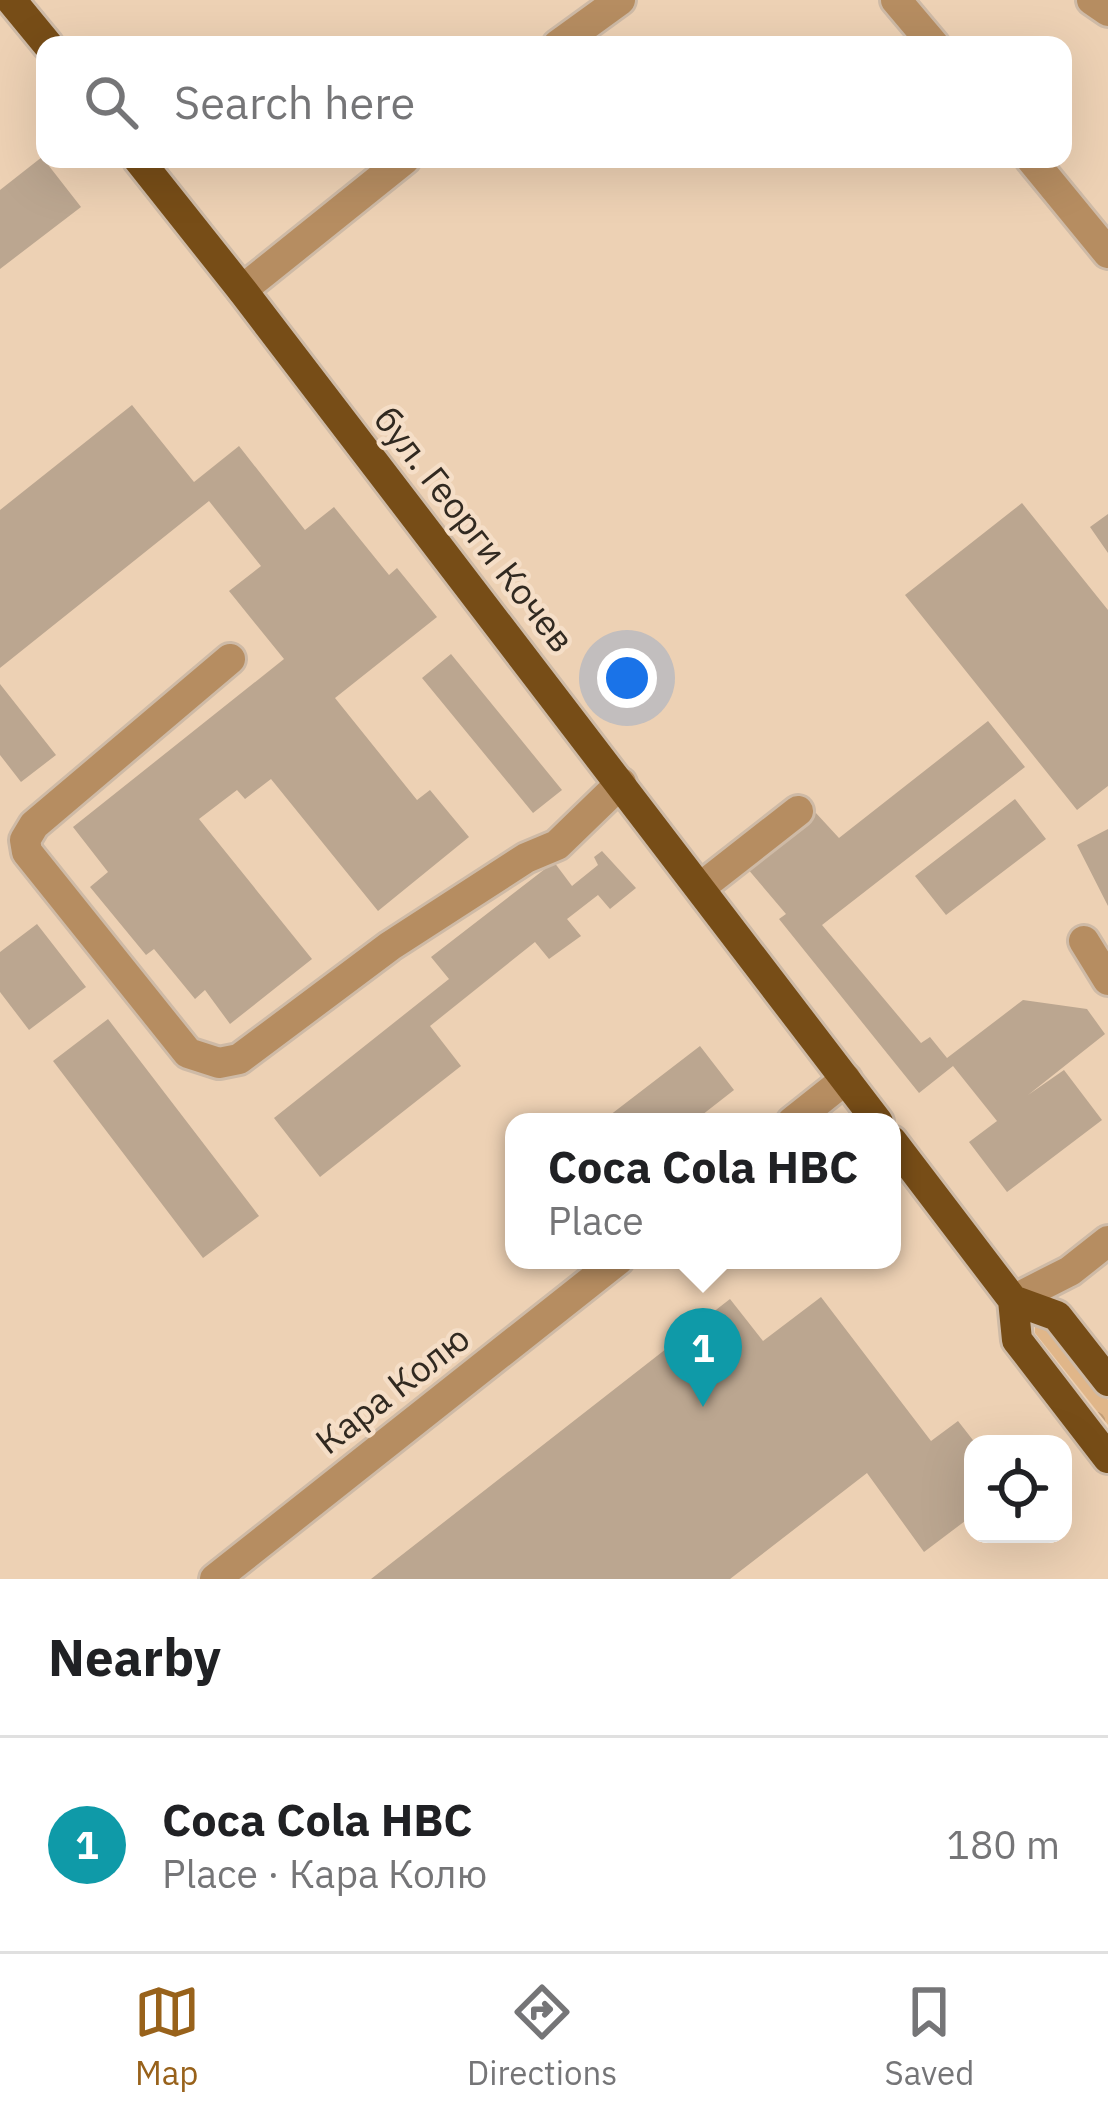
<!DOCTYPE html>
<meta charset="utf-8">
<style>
body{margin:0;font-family:"IBM Plex Sans",sans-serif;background:#f6f6f6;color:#202124}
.controls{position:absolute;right:36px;bottom:36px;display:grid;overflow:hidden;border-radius:24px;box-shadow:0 12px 48px #0002}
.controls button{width:108px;height:108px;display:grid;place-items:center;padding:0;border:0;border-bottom:3px solid #e0e0e0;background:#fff;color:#202124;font:60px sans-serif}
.you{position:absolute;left:627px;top:678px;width:42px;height:42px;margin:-30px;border:9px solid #fff;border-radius:50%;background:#1a73e8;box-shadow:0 0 0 18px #1a73e833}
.badge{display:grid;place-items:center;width:78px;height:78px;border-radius:50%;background:#98621b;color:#fff;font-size:39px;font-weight:700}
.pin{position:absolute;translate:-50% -99px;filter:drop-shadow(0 3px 6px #0008)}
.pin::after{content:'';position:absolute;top:63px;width:42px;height:36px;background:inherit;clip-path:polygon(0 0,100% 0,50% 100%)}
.popup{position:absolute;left:505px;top:1113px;width:396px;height:156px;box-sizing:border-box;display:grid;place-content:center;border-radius:24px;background:#fff;filter:drop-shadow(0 3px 9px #0005);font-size:39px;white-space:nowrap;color:#757577}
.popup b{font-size:45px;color:#202124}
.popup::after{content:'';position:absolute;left:50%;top:100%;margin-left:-24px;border:24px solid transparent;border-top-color:#fff}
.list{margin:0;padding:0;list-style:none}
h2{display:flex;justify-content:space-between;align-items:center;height:156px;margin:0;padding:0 48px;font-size:51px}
h2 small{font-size:39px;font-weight:400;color:#757577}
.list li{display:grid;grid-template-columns:78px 1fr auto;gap:36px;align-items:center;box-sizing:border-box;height:216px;padding:0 48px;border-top:3px solid #e0e0e0}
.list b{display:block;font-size:45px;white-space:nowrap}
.list p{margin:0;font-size:39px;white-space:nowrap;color:#757577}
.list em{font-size:39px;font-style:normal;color:#757577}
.icon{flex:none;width:66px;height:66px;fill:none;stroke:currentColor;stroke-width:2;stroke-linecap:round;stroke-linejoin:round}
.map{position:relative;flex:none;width:1108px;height:1579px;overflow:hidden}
.search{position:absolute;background:#fff;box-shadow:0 12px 48px #0002;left:36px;right:36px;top:36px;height:132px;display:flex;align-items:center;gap:30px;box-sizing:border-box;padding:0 42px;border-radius:24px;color:#757577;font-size:45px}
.sheet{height:372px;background:#fff}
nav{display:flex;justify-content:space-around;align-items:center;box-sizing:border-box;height:168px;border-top:3px solid #e0e0e0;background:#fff;font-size:33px;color:#757577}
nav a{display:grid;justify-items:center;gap:6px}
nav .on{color:#98621b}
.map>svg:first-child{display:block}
</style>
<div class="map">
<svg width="1108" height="1579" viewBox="0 0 1108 1579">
<defs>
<pattern id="park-crowns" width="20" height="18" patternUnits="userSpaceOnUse" patternTransform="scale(3)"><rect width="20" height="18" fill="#e0b689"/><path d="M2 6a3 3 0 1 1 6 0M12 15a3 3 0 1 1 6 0" fill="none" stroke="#c19c76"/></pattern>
</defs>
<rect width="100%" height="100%" fill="#f5dec7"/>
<path fill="#edd1b4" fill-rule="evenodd" d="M0 0H1108V1579H0ZM45 45H1063V159H45ZM514 1122H892V1260H514ZM973 1444H1063V1534H973Z"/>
<path fill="url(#park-crowns)" d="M1035 1321 1049 1326 1108 1400V1425L1035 1333Z"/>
<path fill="#bba690" d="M42 157 81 207 0 269V190Z
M132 405 194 482 239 446 305 530 334 507 389 575 397 568 437 617 335 698 417 800 430 790 469 837 378 911 271 779 245 799 237 790 199 819 312 959 230 1024 205 990 195 999 154 949 146 955 90 887 108 872 73 827 284 659 229 591 261 566 209 501 0 668V510Z
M1022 503 1108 610V786L1077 810 905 595Z
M1108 514V553L1090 527Z
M451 654 562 790 533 813 422 678Z
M0 684 56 755 21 782 0 755Z
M988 721 1025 767 822 925 921 1043 930 1037 947 1058 1023 1000 1087 1009 1105 1034 1028 1095 1064 1070 1102 1120 1007 1192 969 1142 997 1121 953 1066 919 1093 779 919 786 914 747 868 815 812 839 838Z
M1015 799 1046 839 946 915 915 876Z
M1108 829V906L1077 845Z
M602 851 636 888 610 909 598 895 567 919 581 936 549 959 535 942 430 1026 461 1066 320 1177 274 1118 449 979 431 957 554 862 572 886 598 865 594 857Z
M37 924 86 987 29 1030 0 992V952Z
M108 1019 259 1216 203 1258 53 1061Z
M700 1046 734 1090 693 1122H601Z
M821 1297 931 1441 958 1421 976 1444H973V1515L924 1552 867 1473 730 1579H371L730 1299 763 1341Z"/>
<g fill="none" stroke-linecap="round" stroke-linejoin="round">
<defs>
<path id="minor" d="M896 0 934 45
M1092 0 1108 11
M558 45 620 0
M1031 159 1108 253
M242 290 405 159
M230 659 34 825 25 840 27 852 188 1053 219 1063 239 1059 390 946 526 858 557 845 621 783
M701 887 798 811
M1084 941 1108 980
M792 1122 846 1079
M1013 1300 1070 1271 1108 1241
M215 1579 618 1260"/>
<path id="major" d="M11 0 48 45
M138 159 242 290 878 1122
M892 1141 1013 1300 1017 1340 1108 1458
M1013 1300 1057 1316 1108 1381"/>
</defs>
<use href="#minor" stroke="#cebaa6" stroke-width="36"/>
<use href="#major" stroke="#cebaa6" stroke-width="36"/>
<use href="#minor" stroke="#b68d61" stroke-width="30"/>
<use href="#major" stroke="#774d17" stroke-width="30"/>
</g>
<g text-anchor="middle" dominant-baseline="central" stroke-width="9" stroke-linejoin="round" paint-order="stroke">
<g font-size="36" fill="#312920" stroke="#f5dec7">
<text transform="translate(475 529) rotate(52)">бул. Георги Кочев</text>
<text transform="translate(392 1389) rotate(-38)">Кара Колю</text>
</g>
</g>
</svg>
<div class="controls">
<button><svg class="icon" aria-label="locate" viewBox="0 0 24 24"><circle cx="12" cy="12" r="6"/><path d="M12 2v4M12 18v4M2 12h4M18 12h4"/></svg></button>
</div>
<div class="you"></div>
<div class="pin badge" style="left:703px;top:1407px;background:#0f9aa8">1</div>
<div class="popup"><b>Coca Cola HBC</b>Place</div>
<div class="search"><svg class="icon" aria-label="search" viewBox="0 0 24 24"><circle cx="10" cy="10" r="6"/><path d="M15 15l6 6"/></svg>Search here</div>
</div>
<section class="sheet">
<h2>Nearby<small></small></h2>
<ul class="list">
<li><span class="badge" style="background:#0f9aa8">1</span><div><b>Coca Cola HBC</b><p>Place · Кара Колю</p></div><em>180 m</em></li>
</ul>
</section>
<nav>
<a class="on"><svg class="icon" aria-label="map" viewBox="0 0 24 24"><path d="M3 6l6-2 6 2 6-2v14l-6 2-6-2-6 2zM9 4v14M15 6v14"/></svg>Map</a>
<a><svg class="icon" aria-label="directions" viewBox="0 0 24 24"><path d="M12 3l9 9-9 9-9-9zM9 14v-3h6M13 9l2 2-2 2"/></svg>Directions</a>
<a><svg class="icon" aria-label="saved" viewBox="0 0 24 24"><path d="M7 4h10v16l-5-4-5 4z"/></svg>Saved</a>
</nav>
